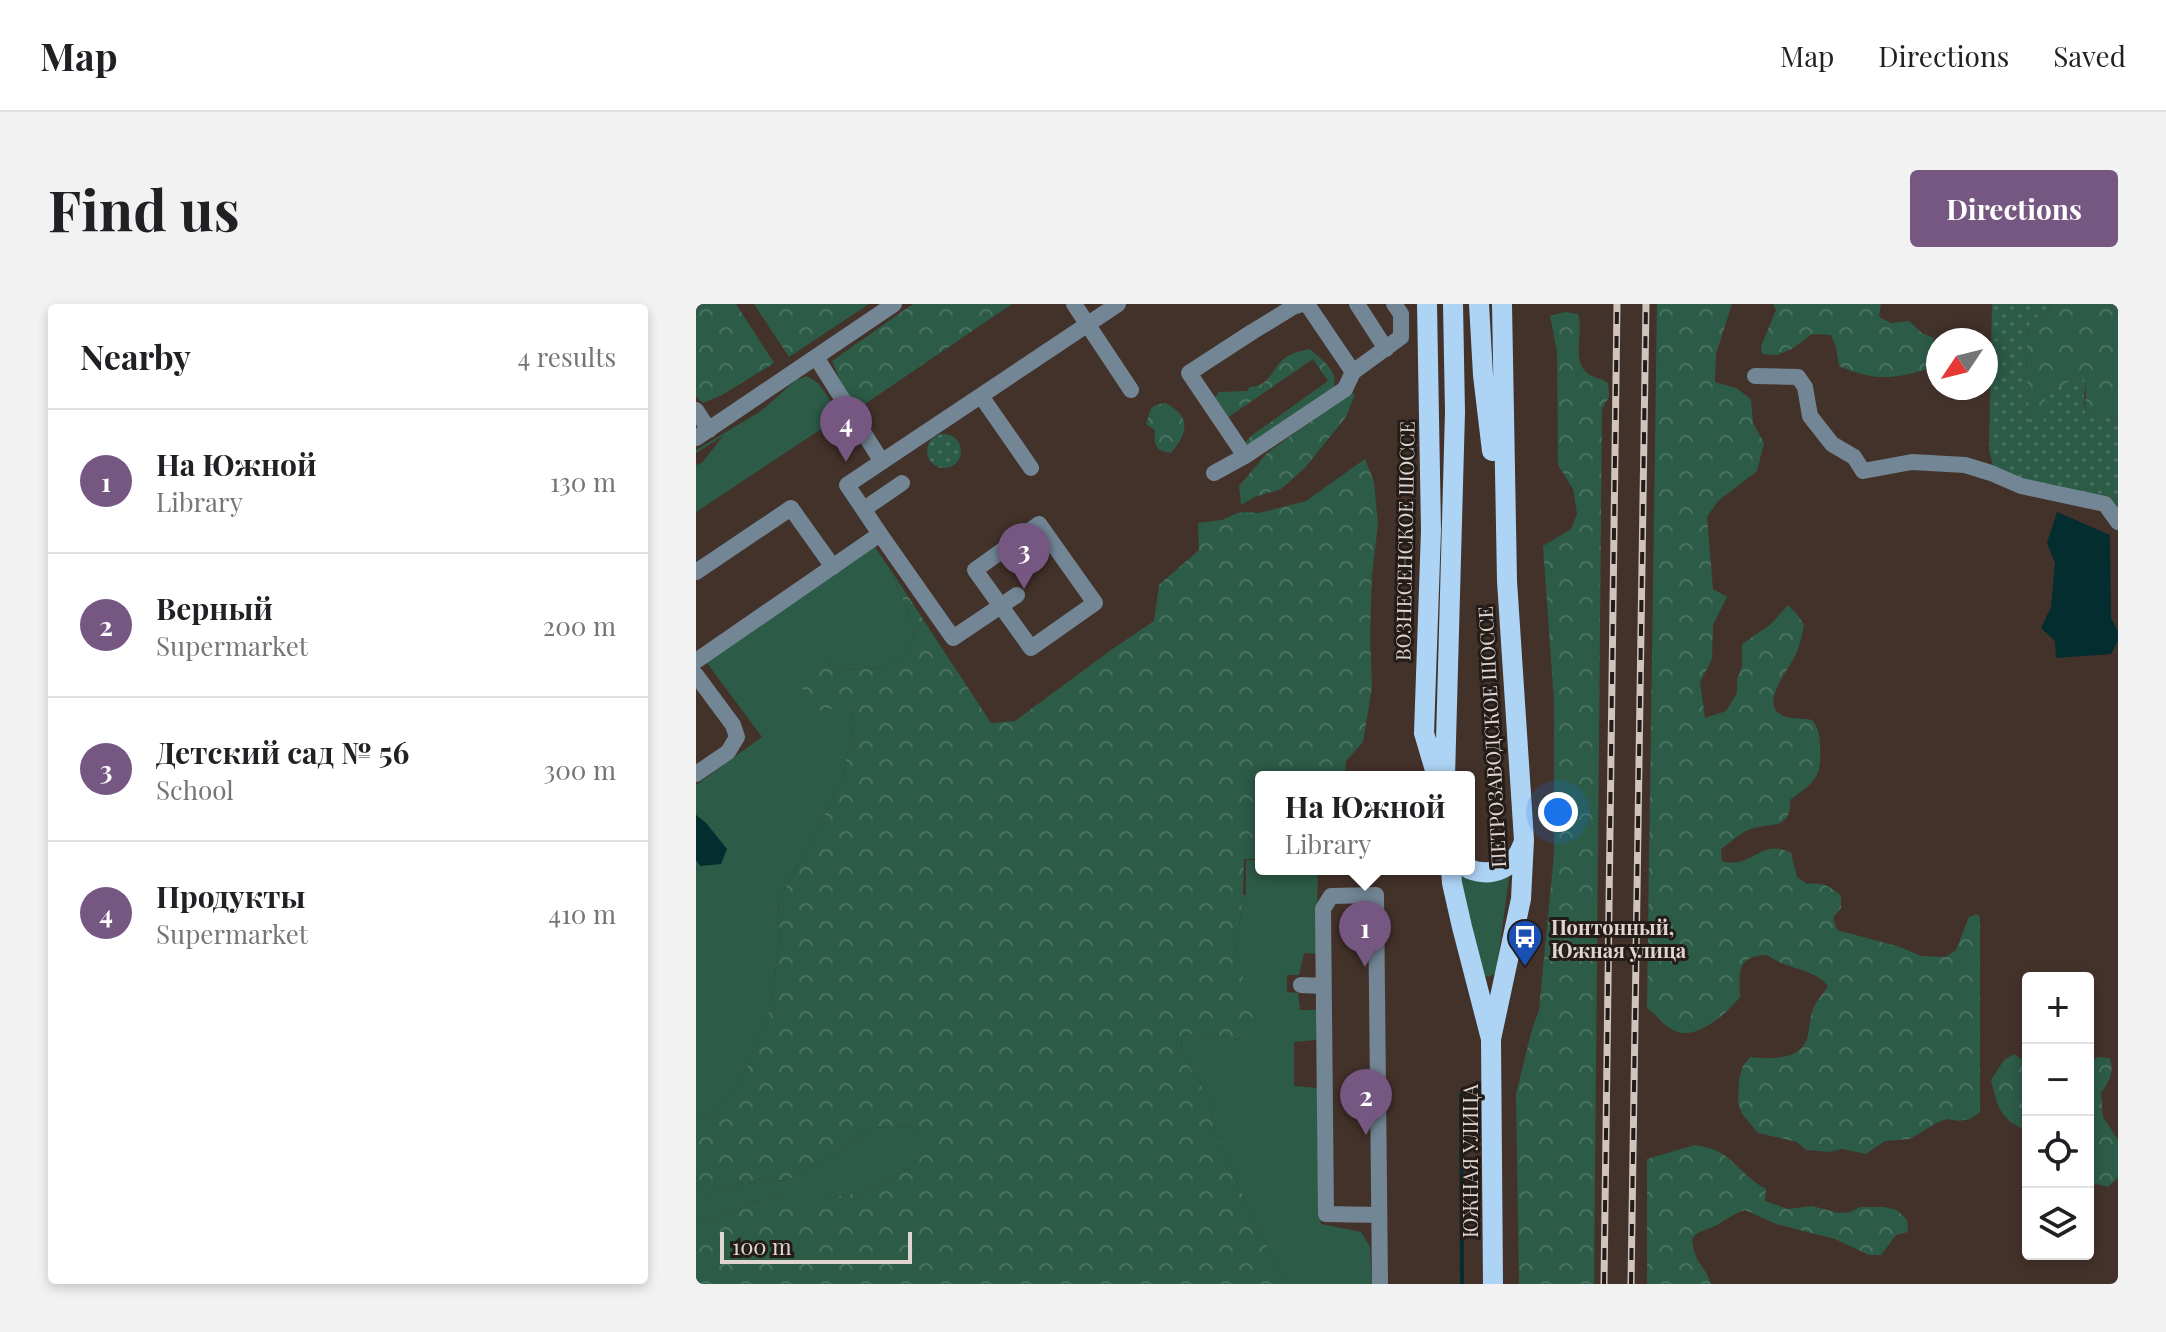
<!DOCTYPE html>
<meta charset="utf-8">
<style>
body{margin:0;font-family:"Playfair Display",serif;background:#f2f2f2;color:#202124}
.controls{position:absolute;right:24px;bottom:24px;display:grid;overflow:hidden;border-radius:8px;box-shadow:0 4px 12px #0003}
.controls button{width:72px;height:72px;display:grid;place-items:center;padding:0;border:0;border-bottom:2px solid #e0e0e0;background:#fff;color:#202124;font:40px sans-serif}
.compass{position:absolute;left:1230px;top:24px;width:72px;height:72px;border-radius:50%;background:#fff;box-shadow:0 4px 12px #0003;rotate:235deg}
.scale{position:absolute;left:24px;bottom:20px;width:192px;box-sizing:border-box;padding-left:8px;border:4px solid #e0d5d0;border-top:0;font-size:22px;line-height:28px;white-space:nowrap;color:#e0d5d0;-webkit-text-stroke:6px #241c18;paint-order:stroke}
.you{position:absolute;left:862px;top:508px;width:28px;height:28px;margin:-20px;border:6px solid #fff;border-radius:50%;background:#1a73e8;box-shadow:0 0 0 12px #1a73e833}
.badge{display:grid;place-items:center;width:52px;height:52px;border-radius:50%;background:#755781;color:#fff;font-size:26px;font-weight:700}
.pin{position:absolute;translate:-50% -66px;filter:drop-shadow(0 2px 4px #0008)}
.pin::after{content:'';position:absolute;top:42px;width:28px;height:24px;background:inherit;clip-path:polygon(0 0,100% 0,50% 100%)}
.popup{position:absolute;left:559px;top:467px;width:220px;height:104px;box-sizing:border-box;display:grid;place-content:center;border-radius:8px;background:#fff;filter:drop-shadow(0 2px 6px #0005);font-size:26px;white-space:nowrap;color:#757577}
.popup b{font-size:30px;color:#202124}
.popup::after{content:'';position:absolute;left:50%;top:100%;margin-left:-16px;border:16px solid transparent;border-top-color:#fff}
.list{margin:0;padding:0;list-style:none}
h2{display:flex;justify-content:space-between;align-items:center;height:104px;margin:0;padding:0 32px;font-size:34px}
h2 small{font-size:26px;font-weight:400;color:#757577}
.list li{display:grid;grid-template-columns:52px 1fr auto;gap:24px;align-items:center;box-sizing:border-box;height:144px;padding:0 32px;border-top:2px solid #e0e0e0}
.list b{display:block;font-size:30px;white-space:nowrap}
.list p{margin:0;font-size:26px;white-space:nowrap;color:#757577}
.list em{font-size:26px;font-style:normal;color:#757577}
.icon{flex:none;width:44px;height:44px;fill:none;stroke:currentColor;stroke-width:2;stroke-linecap:round;stroke-linejoin:round}
.map{position:relative;flex:none;width:1422px;height:980px;overflow:hidden;border-radius:8px}
header{display:flex;align-items:center;gap:48px;box-sizing:border-box;height:112px;padding:0 40px;background:#fff;border-bottom:2px solid #e0e0e0}
header strong{font-size:38px}
nav{display:flex;gap:44px;margin-inline-start:auto;font-size:28px}
.intro{display:flex;align-items:center;justify-content:space-between;box-sizing:border-box;height:192px;padding:0 48px}
h1{margin:0;font-size:56px}
.button{padding:20px 36px;border-radius:8px;background:#755781;color:#fff;font-size:28px;font-weight:700}
main{display:flex;gap:48px;padding:0 48px}
aside{flex:1;background:#fff;border-radius:8px;box-shadow:0 4px 12px #0003}
.map>svg:first-child{display:block}
</style>
<header>
<strong>Map</strong>
<nav><a>Map</a><a>Directions</a><a>Saved</a></nav>
</header>
<div class="intro"><h1>Find us</h1><a class="button">Directions</a></div>
<main>
<aside>
<h2>Nearby<small>4 results</small></h2>
<ul class="list">
<li><span class="badge">1</span><div><b>На Южной</b><p>Library</p></div><em>130 m</em></li>
<li><span class="badge">2</span><div><b>Верный</b><p>Supermarket</p></div><em>200 m</em></li>
<li><span class="badge">3</span><div><b>Детский сад № 56</b><p>School</p></div><em>300 m</em></li>
<li><span class="badge">4</span><div><b>Продукты</b><p>Supermarket</p></div><em>410 m</em></li>
</ul>
</aside>
<div class="map">
<svg width="1422" height="980" viewBox="0 0 1422 980">
<defs>
<pattern id="forest-crowns" width="20" height="18" patternUnits="userSpaceOnUse" patternTransform="scale(2)"><rect width="20" height="18" fill="#2c5b47"/><path d="M2 6a3 3 0 1 1 6 0M12 15a3 3 0 1 1 6 0" fill="none" stroke="#4a7260"/></pattern>
<pattern id="park-dots" width="8" height="8" patternUnits="userSpaceOnUse" patternTransform="scale(2)"><rect width="8" height="8" fill="#2c5b47"/><path d="M2 2h.1M6 6h.1" fill="none" stroke="#4a7260" stroke-width="1.8" stroke-linecap="round"/></pattern>
</defs>
<rect width="100%" height="100%" fill="#43322a"/>
<path fill="#2c5b47" d="M111 72 123 80 145 112 0 208V161L6 159 27 132 0 149V146L65 107 100 76Z
M177 240 194 265 217 320 218 337 210 349 189 364 149 366 124 357 156 401 157 424 146 475 119 531 82 597 84 632 74 706 49 769 12 817 0 811V556L5 562 10 519 0 511V481L66 433 8 355Z
M550 556H565V565H622L620 650 608 649 603 671H591V688L602 689 604 706H621L620 736 598 738V782L622 784 625 920 665 928 674 943 676 980H588L527 847 518 824 511 790 485 750 486 731 510 729 542 736 556 713 540 647 547 591H550Z
M814 567 800 669 792 673 787 670 763 570Z
M219 822 234 846 215 863 167 888 132 894H86L58 897 35 910 0 919V878L13 890 48 879 92 876 144 846 176 824Z"/>
<path fill="url(#forest-crowns)" d="M0 0H40L78 59 26 91 7 99 0 93Z
M58 0H173L93 53Z
M217 0H316L163 104 154 100 136 57Z
M961 0H1036L1020 50 1019 78 1040 84 1055 95 1057 119 1068 139 1061 167 1022 197 1011 213 1017 285 1031 293 1017 321 1016 355 1004 378 1009 414 1030 407 1041 389V375L1046 363V340L1075 320 1092 301 1101 310 1108 321C1106 331 1104 342 1099 352 1092 367 1060 403 1090 413 1096 415 1109 414 1116 416 1123 425 1123 430 1124 441 1126 475 1119 477 1094 496 1096 528 1071 518 1052 526 1043 530 1034 539 1025 545L1026 557C1058 566 1063 533 1095 549L1101 573 1111 580C1126 578 1134 582 1145 592V604L1137 614 1141 626 1204 643 1225 652 1250 653 1260 646 1273 613 1281 610 1284 613V808L1274 815 1262 817 1251 815 1240 819 1214 835 1189 837 1170 850 1146 845 1133 848 1110 846 1101 838 1062 829 1046 810 1042 798 1043 775 1047 762 1054 753C1073 755 1103 757 1111 735 1114 725 1113 713 1118 703 1121 696 1128 689 1132 682 1118 664 1089 665 1071 651 1041 652 1043 667 1044 693 1030 710 998 740 975 725 966 720 960 710 951 704Z
M1077 0H1185L1183 13 1195 19 1213 17 1226 29 1238 34 1236 49 1229 66C1194 76 1176 76 1143 62L1140 43 1135 31 1116 30 1096 45 1081 51 1066 50 1065 42 1080 6Z
M1354 0H1422V113L1405 114 1389 109 1390 78 1374 75 1367 83 1345 121 1334 119C1333 99 1325 31 1336 17 1340 12 1347 10 1352 8Z
M869 8 882 10C888 28 876 52 889 67 895 74 904 73 912 79L913 93 906 105 898 980H823L820 790 835 729 843 706 858 550V398L847 242 875 225 881 210 877 185 862 161 861 48 854 12Z
M613 45C626 55 646 70 636 86L551 142 548 140 555 132 632 77 617 55 531 114 517 96 523 88 551 87 554 83C577 82 576 59 594 51 599 48 607 47 613 45Z
M654 89 659 90 650 113 608 165 585 185 559 193 545 201 543 182 571 149Z
M469 99C496 112 492 129 475 149 460 148 457 140 459 126L450 120C456 105 451 102 469 99Z
M669 155 678 178 682 220 676 271 674 329 676 383 667 438 650 457 649 473H565V555H548L547 591 540 647 557 713 542 736 510 729 486 731 485 750 511 790 518 824 527 847 588 980H0V919L35 910 58 897 86 894H132L167 888 215 863 233 846 219 822 176 824 144 846 92 876 48 879 13 890 0 878V811L12 817 49 769 74 706 84 632 82 597 119 531 146 475 157 424 156 402 121 407 94 366 124 357 149 366 189 364 210 349 218 337 217 320 194 265 295 419 319 417 415 346 458 317 463 281 503 246 502 219 526 216 541 209 551 208 563 209 610 197Z
M1318 750 1332 760V822L1329 826C1304 815 1301 801 1295 776L1308 756Z
M1402 753 1414 754C1418 769 1414 776 1405 789L1407 813 1422 836V874L1412 883 1400 880 1392 883V849L1399 848 1392 832V760Z
M999 841C1038 846 1039 868 1070 885L1069 897 1092 905 1116 902 1142 909 1154 908 1164 903H1188L1201 906 1211 916 1212 928 1200 931 1185 951H1173L1139 935 1080 920 1049 906C1037 910 1030 916 1019 922 1009 927 1005 925 996 934 998 960 1008 959 1015 980H951V855Z"/>
<path fill="url(#park-dots)" d="M1296 0H1354L1352 8C1347 10 1340 12 1336 17 1325 30 1333 99 1334 118L1345 121 1350 111 1349 84 1367 83 1374 75 1384 71 1390 78 1388 91 1389 109 1405 114 1422 113V209L1325 178 1298 165 1293 146Z
M231 147a17 17 0 1 1 34 0a17 17 0 1 1-34 0Z"/>
<path fill="#032d2f" d="M1361 208 1414 231 1415 314 1422 327V337L1415 350 1360 354 1359 337 1345 324 1355 303 1359 259 1351 239Z
M0 511 10 519 31 545 25 560 4 562 0 556Z"/>
<g fill="none" stroke-linecap="round" stroke-linejoin="round">
<path stroke="#032d2f" stroke-width="4" d="M765 791 766 980"/>
<path stroke="#738695" stroke-width="16" d="M378 0 435 86
M606 0 597 3 556 28 493 69 549 152 649 85 657 68
M611 0 657 68 705 33V10L698 0
M661 0 690 45
M120 53 186 158
M1059 72 1102 73 1109 83 1114 112 1136 140 1158 153 1167 167 1216 158 1269 161 1295 169 1325 182 1409 200 1422 218
M285 92 335 164
M0 106 13 126
M0 134 198 0
M518 169 549 152
M168 205 206 179
M343 220 399 299 335 344 279 266Z
M184 230 257 334 321 291
M0 268 95 204 137 263
M0 357 184 230 151 181 422 0
M0 371 37 421 41 433 32 448 0 470
M605 681 627 682
M683 911 630 910 627 605 635 592 680 591 684 980"/>
<path stroke="#aed4f5" stroke-width="20" d="M731 0 735 226 728 429 741 473
M783 0 787 71 796 147
M749 473 759 108 757 0
M755 565 756 579 766 623 795 735 797 980
M773 565C796 574 819 564 827 540
M795 735 825 595 828 536 811 277 806 0"/>
<defs>
<path id="rail" d="M908 980 921 0
M935 980 950 0"/>
</defs>
<use href="#rail" stroke="#d0c4bf" stroke-width="7"/>
<use href="#rail" stroke="#241c18" stroke-width="4" stroke-dasharray="12" stroke-linecap="butt"/>
</g>
<defs>
<symbol id="bus-pin" viewBox="-11 -11 22 30"><path d="M0 17L-7.5 6A9.5 9.5 0 1 1 7.5 6Z" fill="#1a4fb4" stroke="#241c18"/><path d="M-5-6H5V4H4V6H2V4H-2V6H-4V4H-5ZM-3.5-4V0h7V-4ZM-3.5 1.2v1.5H-2V1.2ZM2 1.2v1.5H3.5V1.2Z" fill="#fff"/></symbol>
</defs>
<g fill-rule="evenodd">
<use href="#bus-pin" x="809" y="613" width="40" height="54"/>
</g>
<g text-anchor="middle" dominant-baseline="central" stroke-width="6" stroke-linejoin="round" paint-order="stroke">
<g font-size="20" fill="#e0d5d0" stroke="#241c18">
<text transform="translate(708 237) rotate(-89)">ВОЗНЕСЕНСКОЕ ШОССЕ</text>
<text transform="translate(795 433) rotate(-93)">ПЕТРОЗАВОДСКОЕ ШОССЕ</text>
<text transform="translate(773 857) rotate(-90)">ЮЖНАЯ УЛИЦА</text>
</g>
<g font-size="20" font-weight="bold" fill="#e0d5d0" stroke="#241c18" text-anchor="start">
<text x="855" y="622">Понтонный,<tspan x="855" dy="23">Южная улица</tspan></text>
</g>
</g>
</svg>
<div class="controls">
<button>+</button>
<button>−</button>
<button><svg class="icon" aria-label="locate" viewBox="0 0 24 24"><circle cx="12" cy="12" r="6"/><path d="M12 2v4M12 18v4M2 12h4M18 12h4"/></svg></button>
<button><svg class="icon" aria-label="layers" viewBox="0 0 24 24"><path d="M12 4l9 5-9 5-9-5zM3 14l9 5 9-5"/></svg></button>
</div>
<svg class="compass" viewBox="-18 -18 36 36"><path d="M0-13l5 13h-10z" fill="#e53935"/><path d="M0 13l5-13h-10z" fill="#757577"/></svg>
<div class="scale">100 m</div>
<div class="you"></div>
<div class="pin badge" style="left:669px;top:663px">1</div>
<div class="popup"><b>На Южной</b>Library</div>
<div class="pin badge" style="left:670px;top:831px">2</div>
<div class="pin badge" style="left:328px;top:285px">3</div>
<div class="pin badge" style="left:150px;top:158px">4</div>
</div>
</main>
